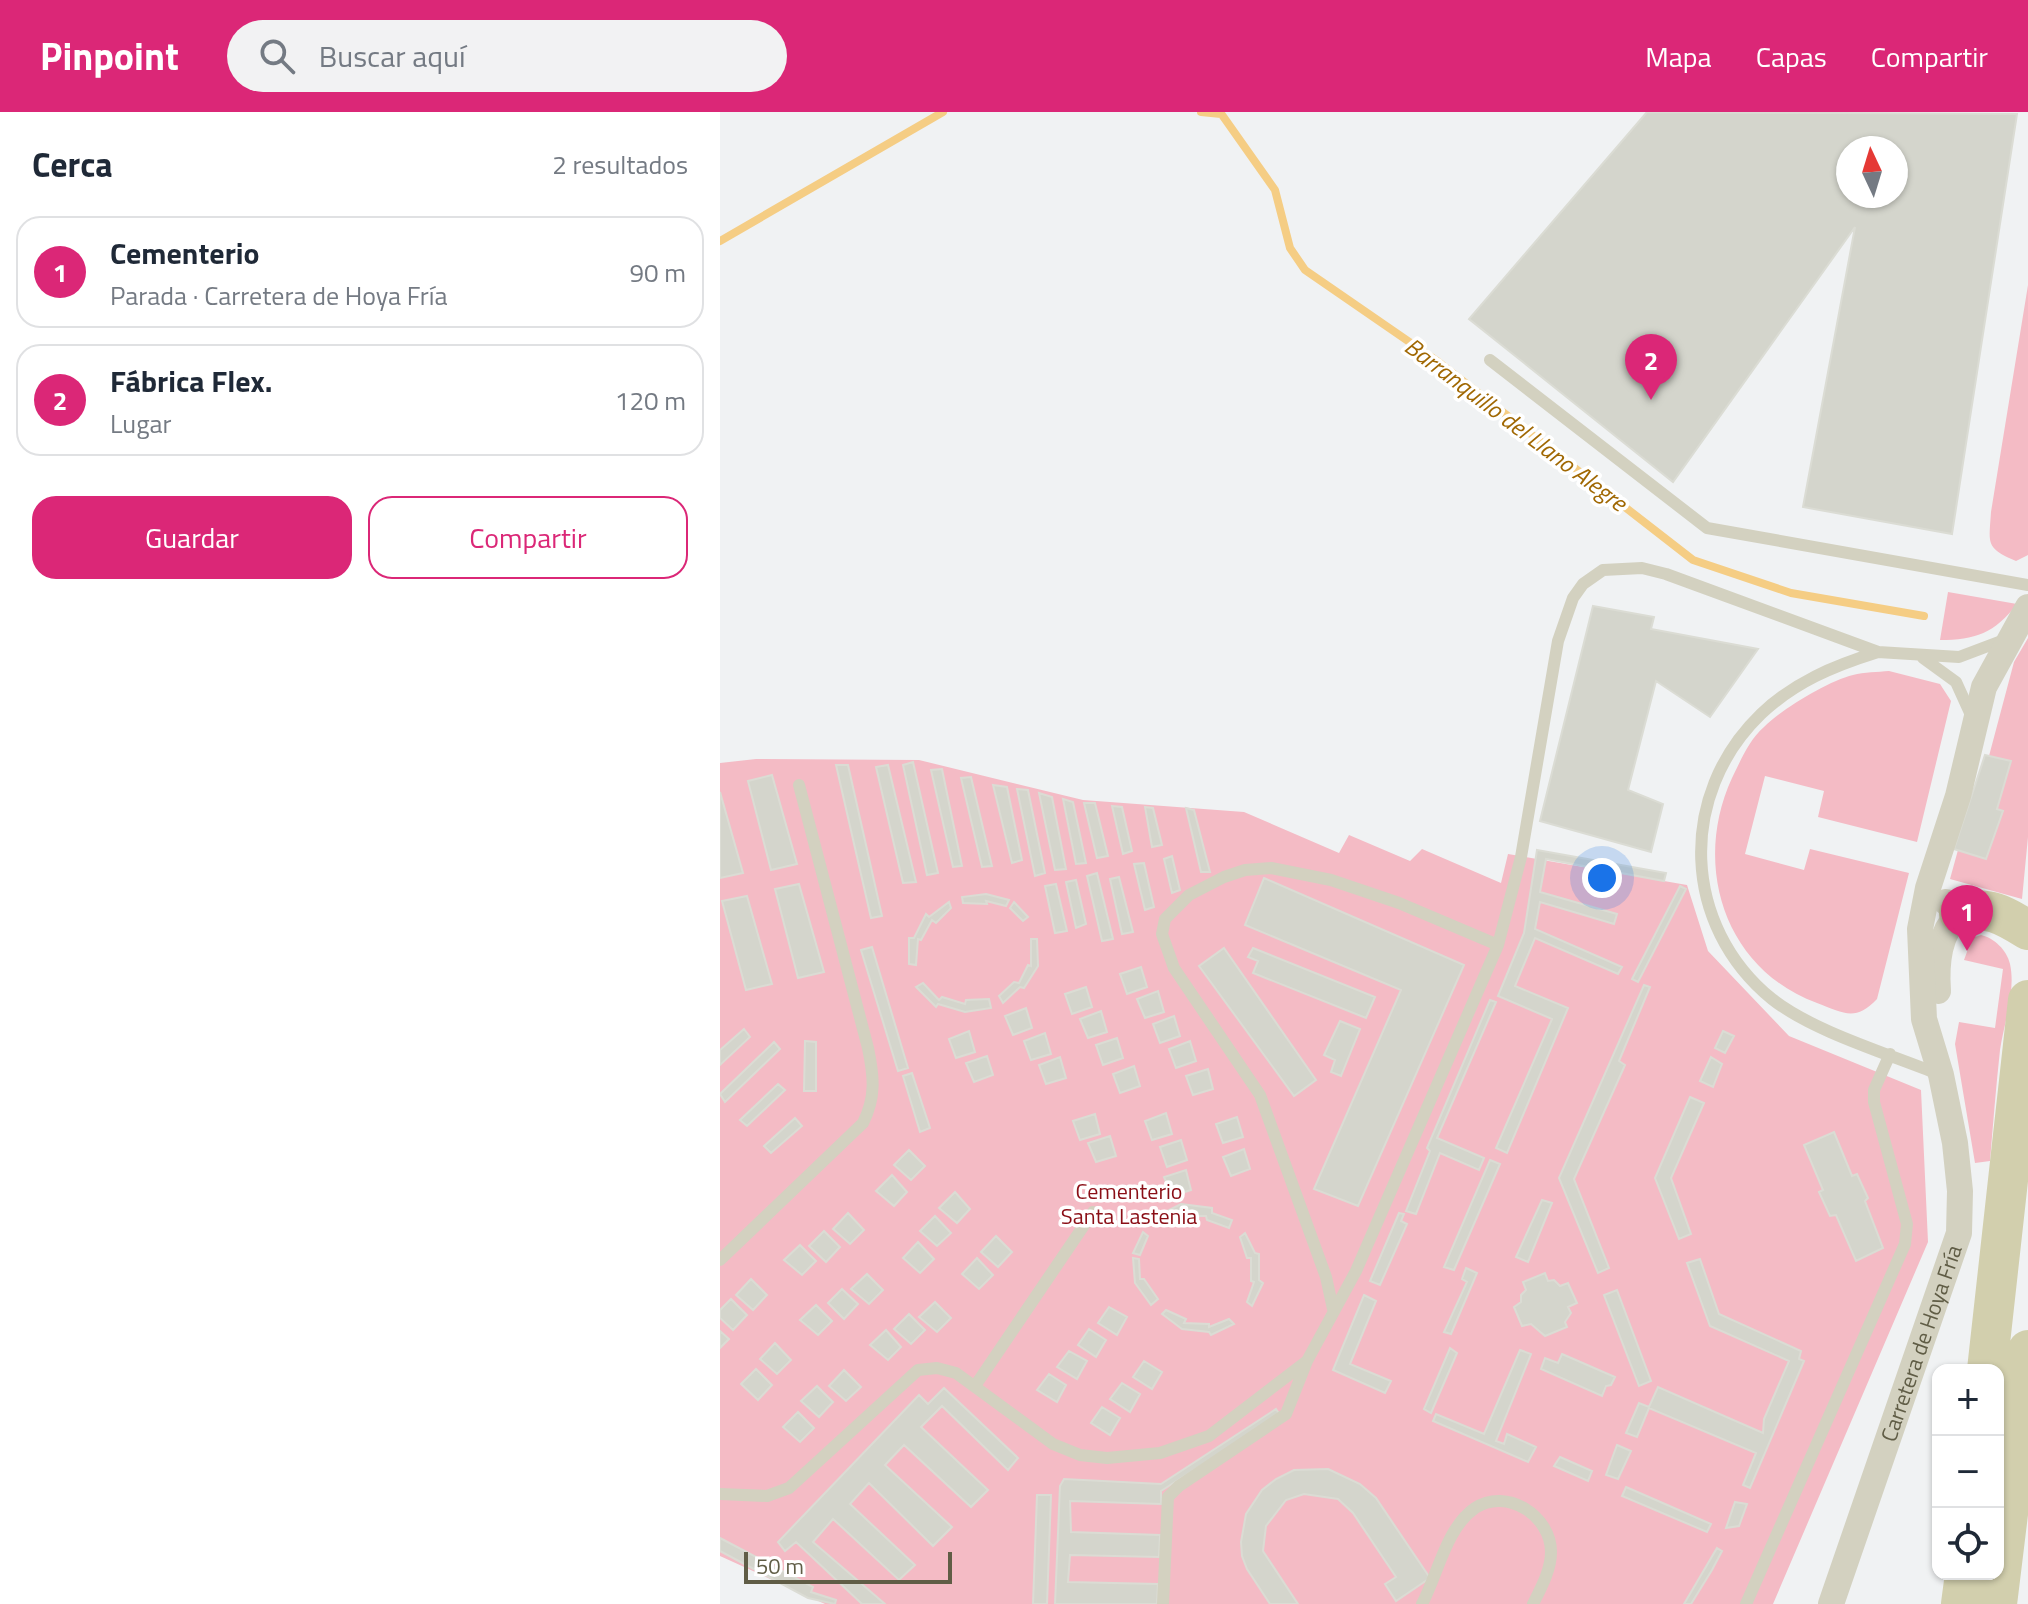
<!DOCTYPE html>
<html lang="es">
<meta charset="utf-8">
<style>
body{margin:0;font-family:"Titillium Web",sans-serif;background:#f2f2f3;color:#1f2937}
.controls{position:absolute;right:24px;bottom:24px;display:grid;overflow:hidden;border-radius:16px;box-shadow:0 2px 6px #0004}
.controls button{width:72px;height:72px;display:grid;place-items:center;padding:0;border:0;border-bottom:2px solid #e0e1e3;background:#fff;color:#1f2937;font:40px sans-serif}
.compass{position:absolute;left:1116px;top:24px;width:72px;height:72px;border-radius:50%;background:#fff;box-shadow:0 2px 6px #0004;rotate:356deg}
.scale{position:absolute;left:24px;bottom:20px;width:208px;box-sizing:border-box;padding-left:8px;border:4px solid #605d46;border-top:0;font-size:22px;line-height:28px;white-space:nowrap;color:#605d46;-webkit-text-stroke:6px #fff;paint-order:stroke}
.you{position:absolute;left:882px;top:766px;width:28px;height:28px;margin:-20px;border:6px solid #fff;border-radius:50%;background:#1a73e8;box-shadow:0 0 0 12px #1a73e833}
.badge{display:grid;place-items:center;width:52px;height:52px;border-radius:50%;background:#db2777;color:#fff;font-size:26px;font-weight:700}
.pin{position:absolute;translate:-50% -66px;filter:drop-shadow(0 2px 4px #0008)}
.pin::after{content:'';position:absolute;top:42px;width:28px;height:24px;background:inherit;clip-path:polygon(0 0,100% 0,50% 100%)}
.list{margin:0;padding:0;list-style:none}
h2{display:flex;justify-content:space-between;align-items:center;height:104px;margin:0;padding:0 32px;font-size:34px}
h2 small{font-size:26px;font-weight:400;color:#747a83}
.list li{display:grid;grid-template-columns:52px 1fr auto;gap:24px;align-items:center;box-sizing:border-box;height:112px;margin:0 16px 16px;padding:0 16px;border:2px solid #e0e1e3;border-radius:24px}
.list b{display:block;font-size:30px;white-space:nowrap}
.list p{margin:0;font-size:26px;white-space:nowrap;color:#747a83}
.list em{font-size:26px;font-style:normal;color:#747a83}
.actions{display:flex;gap:16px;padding:24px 32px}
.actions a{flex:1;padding:18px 0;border:2px solid #db2777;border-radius:24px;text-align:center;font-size:28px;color:#db2777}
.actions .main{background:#db2777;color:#fff}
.icon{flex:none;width:44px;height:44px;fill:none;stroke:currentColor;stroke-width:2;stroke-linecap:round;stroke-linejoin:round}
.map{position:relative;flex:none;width:1308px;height:1492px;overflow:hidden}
header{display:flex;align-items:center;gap:48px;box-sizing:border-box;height:112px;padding:0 40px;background:#db2777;color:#fff}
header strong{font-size:38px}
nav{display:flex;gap:44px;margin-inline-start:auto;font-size:28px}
.search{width:560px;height:72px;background:#f2f2f3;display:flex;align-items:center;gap:20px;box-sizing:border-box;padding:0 28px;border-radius:44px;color:#747a83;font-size:30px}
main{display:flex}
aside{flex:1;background:#fff}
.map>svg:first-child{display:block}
</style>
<header>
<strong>Pinpoint</strong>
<div class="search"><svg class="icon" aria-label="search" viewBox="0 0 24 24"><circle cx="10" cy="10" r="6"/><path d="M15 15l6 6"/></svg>Buscar aquí</div>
<nav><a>Mapa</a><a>Capas</a><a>Compartir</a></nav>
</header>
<main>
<aside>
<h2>Cerca<small>2 resultados</small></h2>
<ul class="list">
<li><span class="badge">1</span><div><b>Cementerio</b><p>Parada · Carretera de Hoya Fría</p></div><em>90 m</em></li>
<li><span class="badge">2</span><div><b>Fábrica Flex.</b><p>Lugar</p></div><em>120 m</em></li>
</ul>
<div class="actions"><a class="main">Guardar</a><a>Compartir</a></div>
</aside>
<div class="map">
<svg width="1308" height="1492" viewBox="0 0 1308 1492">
<rect width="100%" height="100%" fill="#f0f2f3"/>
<path fill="#f4bbc5" d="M1308 173V443L1296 449C1265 436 1269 432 1271 400Z
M1228 480 1297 492C1275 521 1255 528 1220 528Z
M1308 526V725L1302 787 1230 767 1238 738 1266 747 1283 700 1277 697 1291 650 1269 644 1294 550Z
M1169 559 1220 572 1231 589 1197 730 1098 705 1104 679 1045 664 1025 742 1084 758 1090 737 1189 761 1157 887C1135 910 1124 901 1097 891 1004 857 972 753 1012 666 1021 648 1029 628 1044 615 1062 597 1108 569 1133 563 1144 560 1158 560 1169 559Z
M36 647 199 648 363 688 524 700 619 741 629 723 690 749 702 737 781 771 788 742 967 773 988 839 1069 924 1201 978 1208 1130 1053 1492H105L0 1444V651Z
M1261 823C1274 826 1287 838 1290 852 1296 879 1284 911 1280 938 1276 975 1273 1012 1270 1049L1255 1051 1235 932 1239 910 1275 916 1283 857 1244 848 1252 826Z"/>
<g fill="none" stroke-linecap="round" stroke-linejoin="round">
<path stroke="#f5cd84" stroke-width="8" d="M481 0 501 2
M500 0 555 78 570 136 585 158 717 249 973 448 1071 481 1204 504
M0 129 223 0"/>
</g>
<path fill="#d4d5cc" stroke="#dbdcd4" stroke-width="2" fill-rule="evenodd" d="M927 0 1297 2 1232 422 1083 395 1135 115 953 370 749 207ZM1128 36H1176V84H1128Z
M873 494 934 505 931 517 1038 537 990 605 936 569 908 678 943 692 931 740 820 709Z
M1265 643 1291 649 1277 697 1283 699 1266 747 1234 737Z
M193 650 218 761 207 763 183 653Z
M116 653H128L162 804 151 806Z
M168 653 196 770 183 771 156 655Z
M222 657 242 754 233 755 211 658Z
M52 663 77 752 51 758 28 669Z
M251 665 272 754 262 755 241 666Z
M273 673 287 675 302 748 292 751Z
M297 677 308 678 325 761 315 764Z
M0 680 23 761 0 766Z
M319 681 332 685 346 757 335 758Z
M343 687 353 690 366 751 356 752Z
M364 691H375L388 744 377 746Z
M392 694 402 695 412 739 403 742Z
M425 695 433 696 442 733 432 735Z
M466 696 474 698 490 760H481Z
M817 738 946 761 944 769 826 747 820 780 897 802 894 812 820 790 815 817 902 855 898 862 815 826 795 874 848 896 787 1041 776 1036 832 907 778 884 804 821Z
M452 744 460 778 452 781 444 747Z
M424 751 434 795 425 798 414 752Z
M377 761 393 827 382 829 367 764Z
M399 765 413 820 402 822 390 767Z
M544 766 744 853 638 1094 594 1077 681 878 525 813Z
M356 768 366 812 356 816 346 770Z
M79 772 104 860 78 866 55 777Z
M336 772 347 819 335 821 325 774Z
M960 774 966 777 918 870 912 867Z
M266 782 289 788 286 794 266 789 267 792 243 791 242 785Z
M27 784 52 872 26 878 2 789Z
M229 790 231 796 216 811 212 808 201 828 198 827 196 853 189 852V826H194L206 802 209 805Z
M294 790 308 805 303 809 290 796Z
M311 827H317L318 854 304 876 300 875 283 891 279 884 294 870 299 871 308 853 311 854Z
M152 835 188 956 178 959 141 838Z
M504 836 596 968 574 984 479 854Z
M533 836 655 885 646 906 533 861 538 849 528 845Z
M421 855 427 875 407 882 400 862Z
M203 871 219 888 222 885 245 892 246 888 269 887 271 896 245 900 218 892 216 895 196 875Z
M924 873 930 875 899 949 905 953 854 1067 889 1156 878 1161 839 1066Z
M366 875 372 895 352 902 345 882Z
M438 879 444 900 425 906 417 887Z
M770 888 776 890 717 1026 764 1046 759 1058 720 1041 696 1102 686 1099 710 1039 707 1036Z
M306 896 312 916 293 923 285 904Z
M381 899 387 920 368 926 360 907Z
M454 904 460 924 440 931 433 912Z
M620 909 640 917 621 964 611 960 615 948 604 943Z
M24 917 30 925 0 953V938Z
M249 919 255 940 236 946 229 927Z
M1003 919 1014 924 1005 941 995 936Z
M325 921 331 942 311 948 304 929Z
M397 926 403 946 383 953 376 933Z
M85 929 96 930V979H84Z
M470 929 476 949 456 956 449 937Z
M54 930 60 937 5 990 0 982Z
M267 944 273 963 254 970 246 951Z
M340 945 346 966 326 972 319 953Z
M991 945 1002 952 993 975 980 969Z
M414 954 420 974 400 981 393 962Z
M488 957 493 977 473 983 466 964Z
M192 961 210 1016 200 1020 183 964Z
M58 972 65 978 27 1014 20 1008Z
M970 985 984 991 951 1066 971 1122 959 1127 935 1066Z
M446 1001 452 1022 432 1028 425 1009Z
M375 1002 380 1022 360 1028 353 1009Z
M517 1005 523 1025 503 1031 496 1012Z
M75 1006 82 1014 51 1041 44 1034Z
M1114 1020 1132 1064 1137 1062 1148 1086 1145 1089 1163 1136 1136 1149 1116 1103 1110 1104 1099 1080 1103 1078 1084 1033Z
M390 1024 396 1044 376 1050 368 1031Z
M461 1028 467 1048 447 1055 440 1035Z
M524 1037 530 1057 511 1064 503 1045Z
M189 1038 205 1054 191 1068 174 1053Z
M770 1048 780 1052 734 1158 724 1155Z
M466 1058 471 1078 452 1084 444 1065Z
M172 1063 187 1080 174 1094 156 1079Z
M235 1080 250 1097 237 1111 219 1096Z
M822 1088 832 1091 808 1150 796 1145Z
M461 1092 492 1096V1101L512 1108 509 1116 487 1108 486 1104H466L464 1100 441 1109 439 1103Z
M128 1101 144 1118 130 1132 113 1117Z
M679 1101 684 1102 681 1109 687 1112 660 1173 650 1169Z
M215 1104 231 1121 217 1134 200 1119Z
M104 1119 120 1135 106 1150 89 1134Z
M423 1120 428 1124 420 1143 413 1141Z
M525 1121 535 1141 539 1142V1168L543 1171 532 1194 527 1190 534 1170 531 1169V1146H527L520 1125Z
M276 1124 292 1140 278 1155 261 1140Z
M198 1130 214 1147 200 1161 183 1146Z
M80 1133 96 1149 82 1163 64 1148Z
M257 1146 273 1163 259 1177 242 1162Z
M413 1146 419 1147 420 1167H424L438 1187 431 1193 415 1171Z
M980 1147 999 1202 1081 1239 1079 1247 1084 1249 1030 1376 1023 1373 1036 1341 929 1296 917 1325 906 1321 919 1291 929 1295 938 1275 1043 1321 1044 1307 1069 1249 990 1214 967 1151Z
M746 1156 757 1161 731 1222 724 1220 747 1170 742 1167Z
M825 1161 828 1169 834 1168 840 1174 848 1171 857 1191 848 1195 851 1201 845 1210 847 1215 825 1224 811 1212 802 1214 794 1195 801 1190V1183L806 1178 803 1170Z
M147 1162 163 1178 149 1192 131 1177Z
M31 1167 47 1183 33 1198 16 1183Z
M122 1177 138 1192 124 1207 108 1191Z
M897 1178 931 1269 919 1274 884 1183Z
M644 1183 656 1189 630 1252 671 1269 665 1281 613 1258Z
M11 1187 27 1203 13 1218 0 1206V1198Z
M215 1190 231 1206 217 1220 199 1205Z
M96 1193 112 1209 98 1223 80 1208Z
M389 1195 407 1205 397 1223 378 1211Z
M446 1198 466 1207 464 1211 489 1212V1215L509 1207 514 1212 491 1223 489 1220 462 1217 442 1202Z
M189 1202 205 1218 191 1232 174 1217Z
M369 1217 386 1228 376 1245 358 1233Z
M166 1218 181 1235 168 1248 150 1233Z
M0 1219 9 1227 0 1236Z
M55 1231 71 1248 57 1262 40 1247Z
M730 1236 737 1241 711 1301 704 1297Z
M800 1238 811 1242 776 1329 784 1332 787 1322 816 1335 808 1350 713 1309 716 1302 764 1322Z
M349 1239 367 1249 357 1267 337 1255Z
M842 1242 895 1265 891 1273 886 1274 882 1284 821 1257 825 1246 838 1251Z
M424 1249 442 1260 432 1277 413 1265Z
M36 1257 52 1273 38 1288 21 1272Z
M124 1258 141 1275 126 1289 109 1274Z
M329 1262 346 1273 337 1290 317 1278Z
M402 1271 420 1282 410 1300 390 1287Z
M97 1274 113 1290 99 1305 81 1289Z
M224 1276 298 1346 288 1358 222 1294 201 1315 268 1378 251 1395 184 1333 165 1353 232 1415 213 1434 149 1371 130 1392 195 1453 179 1468 113 1407 93 1430 165 1492H142L76 1430 65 1439 58 1430 199 1283 208 1292Z
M382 1295 400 1306 390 1323 371 1311Z
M556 1297 560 1303 441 1379V1392L350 1389 351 1420 440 1423 439 1445 350 1443 348 1470 438 1472 437 1492H335L340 1374 344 1367 441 1372Z
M78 1300 94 1316 80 1330 63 1315Z
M897 1333 911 1339 898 1367 886 1363Z
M840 1345 872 1359 868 1369 834 1354Z
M608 1357 640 1372 656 1386 710 1466 676 1489 665 1472 676 1465 633 1401 618 1387 584 1382 566 1388 546 1414 543 1439 578 1492H550L527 1457 522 1444 521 1430 526 1402 542 1378 556 1367 574 1358Z
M906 1375 991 1412 987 1420 902 1384Z
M317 1383H331L327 1492H313Z
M1015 1390 1027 1392 1019 1414 1006 1416Z
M0 1426 93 1475 91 1480 116 1488 115 1492 88 1486 0 1439Z
M997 1436 1002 1439 992 1458 971 1492H964Z"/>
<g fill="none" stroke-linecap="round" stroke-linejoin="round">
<path stroke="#d3d1c0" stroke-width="12" d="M770 248 987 416 1308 473
M1158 540C1113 554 1075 570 1041 602 957 683 962 814 1052 887 1092 919 1169 942 1218 962
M1203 546 1236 570 1251 603
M0 1148 143 1011C156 985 154 965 148 936L79 673
M613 1197 606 1165 540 983 454 856 442 822 445 807 469 783 504 765 525 758 551 756 611 768 679 791 778 833
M255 1274 373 1100
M0 1382 47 1384 69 1376 198 1258 217 1256 236 1261 333 1332 360 1343 387 1346 440 1341 489 1324 587 1249 636 1159 778 833 801 745 838 529 853 486 863 472 883 458 922 456 946 462 1158 540 1239 545 1284 528
M443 1492 448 1385 459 1374 566 1302 587 1249
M702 1492C718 1462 726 1416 755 1396 787 1375 831 1404 831 1440 831 1458 821 1476 813 1492
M1026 1492 1185 1132 1187 1112 1154 990V978L1170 942"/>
<g stroke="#d3d1c0" stroke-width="26">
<path d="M1218 879C1216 850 1219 822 1239 801L1226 790"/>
<path id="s1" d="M1111 1492 1239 1121 1240 1079 1235 1031 1221 963 1204 907 1200 817 1208 776 1238 684 1264 575 1308 495"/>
</g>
<path stroke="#d2cfad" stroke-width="40" d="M1239 801C1267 793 1284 803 1308 818
M1267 1258 1308 888
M1241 1492 1245 1462
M1277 1492 1308 1238"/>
</g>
<g text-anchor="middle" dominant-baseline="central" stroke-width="7" stroke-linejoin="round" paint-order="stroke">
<g font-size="22" fill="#8a0e16" stroke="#fff">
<text x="409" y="1079">Cementerio<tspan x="409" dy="25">Santa Lastenia</tspan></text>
</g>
<g font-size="22" fill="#605d46" stroke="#fff">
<text stroke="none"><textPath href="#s1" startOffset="276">Carretera de Hoya Fría</textPath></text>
</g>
<g font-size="24" font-style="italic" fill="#a06803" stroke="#fff">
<text transform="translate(796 312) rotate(37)">Barranquillo del Llano Alegre</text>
</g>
</g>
</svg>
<div class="controls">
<button>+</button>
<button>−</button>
<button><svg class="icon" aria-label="locate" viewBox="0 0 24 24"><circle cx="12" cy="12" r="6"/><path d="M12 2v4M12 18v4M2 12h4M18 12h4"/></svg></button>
</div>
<svg class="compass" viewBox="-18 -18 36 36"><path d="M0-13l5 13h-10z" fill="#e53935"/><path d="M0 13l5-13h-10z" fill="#747a83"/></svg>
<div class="scale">50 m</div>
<div class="you"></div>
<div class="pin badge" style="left:1247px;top:839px">1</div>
<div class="pin badge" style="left:931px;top:288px">2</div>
</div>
</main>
